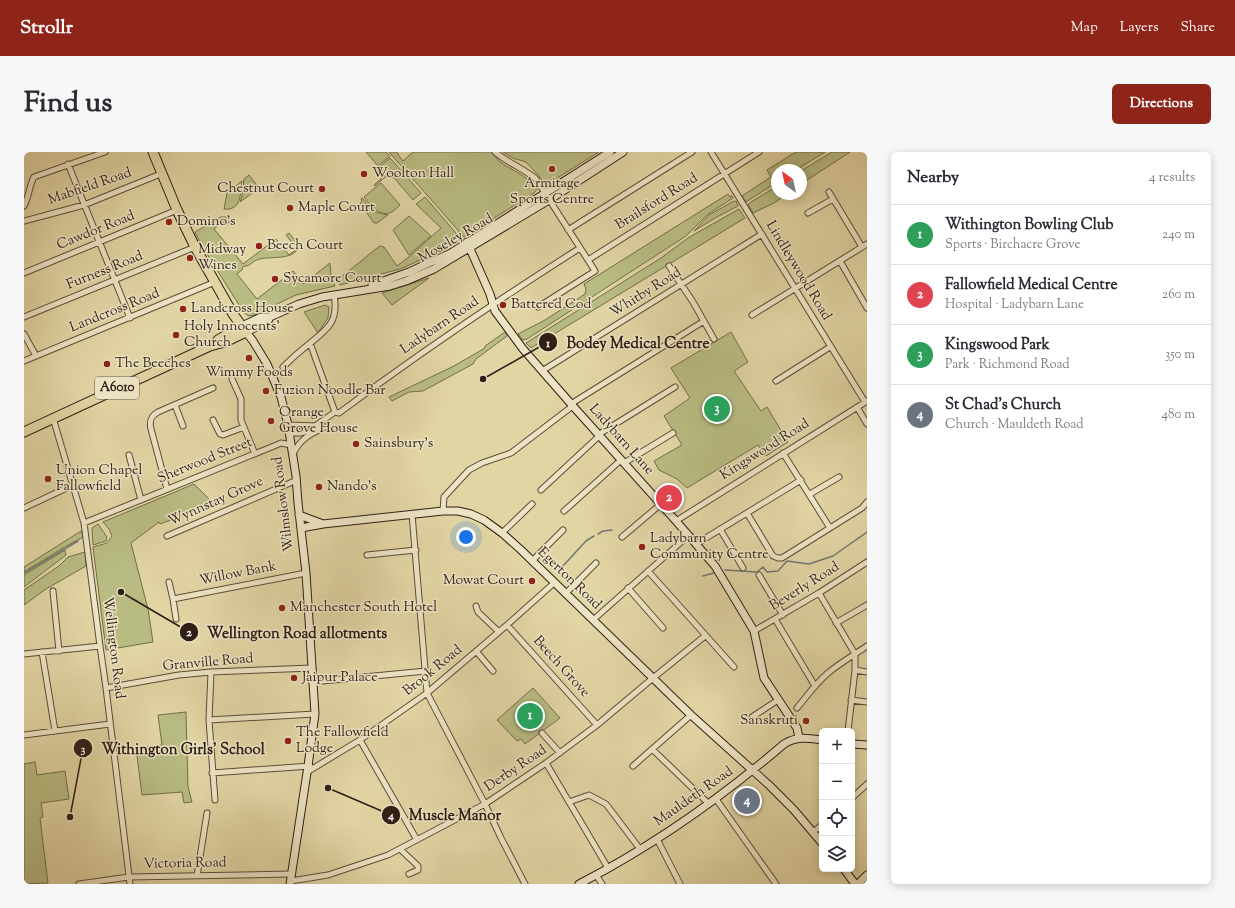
<!DOCTYPE html>
<meta charset="utf-8">
<style>
body{margin:0;font-family:"Sorts Mill Goudy",serif;background:#f7f7f7;color:#2b2b33}
.controls{position:absolute;right:12px;bottom:12px;display:grid;overflow:hidden;border-radius:6px;box-shadow:0 2px 10px #0003}
.controls button{width:36px;height:36px;display:grid;place-items:center;padding:0;border:0;border-bottom:1px solid #e1e1e2;background:#fff;color:#2b2b33;font:20px sans-serif}
.compass{position:absolute;left:747px;top:12px;width:36px;height:36px;border-radius:50%;background:#fff;box-shadow:0 2px 10px #0003;rotate:327deg}
.you{position:absolute;left:442px;top:385px;width:14px;height:14px;margin:-10px;border:3px solid #fff;border-radius:50%;background:#1a73e8;box-shadow:0 0 0 6px #1a73e833}
.badge{display:grid;place-items:center;width:26px;height:26px;border-radius:50%;background:#8f2418;color:#fff;font-size:13px;font-weight:700}
.pin{position:absolute;translate:-50% -50%;border:2px solid #fff;box-shadow:0 1px 4px #0006}
.list{margin:0;padding:0;list-style:none}
h2{display:flex;justify-content:space-between;align-items:center;height:52px;margin:0;padding:0 16px;font-size:17px}
h2 small{font-size:13px;font-weight:400;color:#7c7c81}
.list li{display:grid;grid-template-columns:26px 1fr auto;gap:12px;align-items:center;box-sizing:border-box;height:60px;padding:0 16px;border-top:1px solid #e1e1e2}
.list b{display:block;font-size:15px;white-space:nowrap}
.list p{margin:0;font-size:13px;white-space:nowrap;color:#7c7c81}
.list em{font-size:13px;font-style:normal;color:#7c7c81}
.icon{flex:none;width:22px;height:22px;fill:none;stroke:currentColor;stroke-width:2;stroke-linecap:round;stroke-linejoin:round}
.map{position:relative;flex:none;width:843px;height:732px;overflow:hidden;border-radius:6px}
header{display:flex;align-items:center;gap:24px;box-sizing:border-box;height:56px;padding:0 20px;background:#8f2418;color:#fff}
header strong{font-size:19px}
nav{display:flex;gap:22px;margin-inline-start:auto;font-size:14px}
.intro{display:flex;align-items:center;justify-content:space-between;box-sizing:border-box;height:96px;padding:0 24px}
h1{margin:0;font-size:28px}
.button{padding:10px 18px;border-radius:6px;background:#8f2418;color:#fff;font-size:14px;font-weight:700}
main{display:flex;gap:24px;padding:0 24px}
aside{flex:1;background:#fff;border-radius:6px;box-shadow:0 2px 10px #0003}
.map>svg:first-child{display:block}
</style>
<header>
<strong>Strollr</strong>
<nav><a>Map</a><a>Layers</a><a>Share</a></nav>
</header>
<div class="intro"><h1>Find us</h1><a class="button">Directions</a></div>
<main>
<div class="map">
<svg width="843" height="732" viewBox="0 0 843 732">
<rect width="100%" height="100%" fill="#e2d5a4"/>
<filter id="stains"><feTurbulence type="fractalNoise" baseFrequency=".005" numOctaves="4"/><feColorMatrix values="0 0 0 0 .2 0 0 0 0 .09 0 0 0 0 .02 0 0 0 .5 -.17"/></filter>
<radialGradient id="worn" r=".72"><stop offset=".6" stop-color="#630" stop-opacity="0"/><stop offset="1" stop-color="#630" stop-opacity=".3"/></radialGradient>
<path fill="#b8bc82" stroke="#736d4c" d="M342 0H362L366 4 354 14Z
M365 0H373L375 4 379 9 389 0H467C470 3 473 7 476 10 489 19 504 24 513 37L510 41 440 85Z
M479 0H575L522 33 515 24 502 10 489 6Z
M772 0H801L772 18H753V30L722 50 718 44 747 25 743 18Z
M808 0H826L777 32V19Z
M366 6 397 41 389 48 366 21 351 34 350 33 361 23 355 15Z
M225 23 235 36 216 50 218 44 220 27Z
M218 29C216 41 218 59 200 57L203 41Z
M357 31 376 53C374 55 371 58 368 60 356 66 346 53 340 45Z
M753 34V42H763L750 51 729 61 724 52Z
M704 42 706 45 708 44 709 46 684 62 662 84 645 95 503 187 499 188 494 182 521 168 561 142 562 137 560 132Z
M401 45 437 87 401 106 376 117 316 133 315 130 316 126 353 96 356 94 360 95 373 114 386 104 417 76 392 52Z
M338 46 351 60 364 63 353 71H350L336 51 338 49 337 47Z
M712 49 714 54 691 66 670 79 685 63 708 50Z
M715 57 721 66 507 196 502 191 637 106 664 86Z
M385 64 407 84 385 103 369 78Z
M197 65H202L206 70 202 72 198 70 190 77 219 112 252 87 265 103 273 97 262 83 265 81 275 93C272 109 247 104 236 107 229 108 226 115 220 114L218 116 219 117 213 122 233 147 269 119 279 132 306 111 307 123 311 134 272 143 230 163 225 164 220 161 178 94 171 80Z
M405 126 368 153 358 141Z
M301 153 305 155 304 166 294 181 280 160Z
M481 180 483 184 452 207 449 212 399 239 385 240 368 249 365 245 430 214 461 196V194Z
M707 180 724 210 710 219 737 259 743 255 764 290 742 304 734 293 663 336 653 327 635 318 630 309 658 293 640 264 666 246 647 216Z
M170 332 190 352 136 372 135 370 107 391 124 457 129 490 82 498 69 395 83 391 88 384 85 377 79 370Z
M74 372 83 385 82 389 69 393 68 376Z
M57 379 59 385 39 396 0 420V415Z
M41 398 42 403 0 435V423Z
M61 400 62 414 22 437 0 453V438L35 414 44 405Z
M509 536 536 566 501 592 497 587 493 589 473 568Z
M162 560 164 635 168 650 160 651 158 640 118 643 112 596 138 593 134 563Z
M11 610 13 623 41 619 45 647 17 651 19 665 16 666 24 731 0 732V612Z"/>
<g fill="none" stroke-linecap="round" stroke-linejoin="round">
<path stroke="#6f7974" stroke-width="1.5" d="M574 382 579 379 588 378
M538 415 562 389 570 384
M701 418 733 420 739 415 743 420 754 419 763 409 785 412 809 404 843 380
M0 421 54 389
M679 424 690 421"/>
<defs>
<path id="street" d="M471 0C484 11 499 16 512 27L571 119 514 155
M687 0 841 250
M44 12 106 166
M805 40 838 95
M0 54C5 45 5 34 10 25L81 0
M784 61 809 47
M0 69 60 53 139 21
M544 78 668 0
M564 108 735 0
M816 109 843 156
M645 114 669 150 690 187
M0 121 153 58
M728 163 843 92
M0 165 171 95
M0 182 12 204
M286 191 311 260
M0 209 191 130
M259 215C267 207 276 199 285 192 304 177 315 169 310 143
M518 219 738 82
M208 227 217 247V268L231 302
M752 229 806 195
M151 253 159 274
M833 255 843 272
M29 266 60 371 76 494 82 536 106 732
M189 268 196 282 199 283 220 275
M264 273 294 274
M291 274 311 260 315 261C393 203 474 148 556 96
M265 281H276L292 277
M759 301 806 376
M269 302C276 287 286 282 301 275
M105 303 117 348
M600 311 649 281
M143 337 127 277C125 269 127 264 134 260L189 236
M517 338 573 286 577 281 651 235
M786 342 815 325
M0 356 49 333
M419 359 420 345 445 318 458 311 487 301 546 256 550 250 680 169
M540 359 597 308
M723 361 749 404 754 406H758L838 356 843 350
M388 362 403 541 461 652 477 686 501 732
M652 369 843 249
M60 371 250 294 257 291 267 293
M696 377 719 416
M478 381 508 352
M143 384 273 328
M598 385 637 352
M672 392 777 328
M343 403 392 398
M508 409 539 378
M624 419 710 515
M735 423 759 463
M145 430 149 447 152 467
M604 436 639 476
M29 439 35 499
M795 441 831 502V518L824 579
M541 442 572 411
M149 447 282 421
M452 454 454 460 475 480
M751 467 791 534
M569 468 665 383
M812 471 843 453
M483 473 573 573
M730 479 795 441 843 410
M452 499 469 519
M18 500 31 579
M0 502 76 494
M831 518 843 520
M187 520 185 568 191 648
M288 530 402 519
M82 536 155 523 187 520 288 516
M827 548 843 550
M773 556C783 544 792 531 804 521 816 511 830 503 843 494
M728 565 754 548
M185 568 291 562
M518 581 536 601
M0 583 86 572
M336 588 393 688
M628 597 685 652
M522 611 584 716
M609 614 667 563
M283 620 336 588 403 541 483 473 530 431
M188 621 286 614
M828 646 843 632
M692 647 752 732
M545 650 565 643 582 652 616 697
M789 680 798 673
M633 687 656 732
M376 697 394 714V718L385 722
M572 723 578 732
M173 724 183 661
M267 729 304 723 364 703 461 652 522 611 573 573 629 526 681 484
M55 732 105 725 268 722"/>
<path id="secondary" d="M443 90 466 142 471 159 499 197 548 253 652 369 691 414 730 479 740 526 773 576 775 586
M348 133 385 120 427 101 586 0
M246 165 244 169 222 180 229 189 243 212 257 245 264 273 272 324 274 351 282 421 291 562 284 614 266 732
M218 174 237 165H246L275 152 298 145 366 134 382 129 410 117 525 48 599 0
M275 363 299 372
M277 376 299 372 419 359H434L447 362 460 368 478 381 496 397 667 563 745 633 770 658 798 691
M828 592 843 593
M820 717 831 732
M555 732C629 694 697 646 760 592 773 584 784 586 798 588
M834 732 843 723"/>
<path id="highway" d="M194 188 218 174
M0 280 186 194 201 190 222 180 209 162 171 95 153 58 129 0"/>
</defs>
<use href="#street" stroke="#5b4c39" stroke-width="7"/>
<use href="#secondary" stroke="#2e1e15" stroke-width="9"/>
<use href="#highway" stroke="#2e1e15" stroke-width="11"/>
<use href="#street" stroke="#ece4c4" stroke-width="5"/>
<use href="#secondary" stroke="#ece4c4" stroke-width="7"/>
<use href="#highway" stroke="#e2d5a4" stroke-width="9"/>
</g>
<g fill="#8f2418" stroke="#ece4c4" stroke-width="1.5">
<circle cx="528" cy="17" r="4"/>
<circle cx="340" cy="22" r="4"/>
<circle cx="298" cy="37" r="4"/>
<circle cx="266" cy="56" r="4"/>
<circle cx="145" cy="70" r="4"/>
<circle cx="235" cy="94" r="4"/>
<circle cx="166" cy="106" r="4"/>
<circle cx="251" cy="127" r="4"/>
<circle cx="479" cy="153" r="4"/>
<circle cx="159" cy="157" r="4"/>
<circle cx="152" cy="183" r="4"/>
<circle cx="225" cy="206" r="4"/>
<circle cx="83" cy="212" r="4"/>
<circle cx="242" cy="239" r="4"/>
<circle cx="247" cy="269" r="4"/>
<circle cx="332" cy="292" r="4"/>
<circle cx="24" cy="327" r="4"/>
<circle cx="295" cy="335" r="4"/>
<circle cx="618" cy="395" r="4"/>
<circle cx="508" cy="429" r="4"/>
<circle cx="258" cy="456" r="4"/>
<circle cx="270" cy="526" r="4"/>
<circle cx="782" cy="569" r="4"/>
<circle cx="264" cy="589" r="4"/>
</g>
<g text-anchor="middle" dominant-baseline="central" stroke-width="3" stroke-linejoin="round" paint-order="stroke">
<rect fill="#ece4c4" stroke="#67594a" stroke-width="1" x="71" y="225" width="44" height="22" rx="3"/>
<g font-size="13" font-weight="bold" fill="#2e1e15">
<text x="93" y="236">A6010</text>
</g>
<g font-size="14" fill="#2e1e15" stroke="#ece4c4" text-anchor="start">
<text x="348" y="22">Woolton Hall</text>
<text x="528" y="32" text-anchor="middle">Armitage<tspan x="528" dy="16">Sports Centre</tspan></text>
<text x="290" y="37" text-anchor="end">Chestnut Court</text>
<text x="274" y="56">Maple Court</text>
<text x="153" y="70">Domino's</text>
<text x="243" y="94">Beech Court</text>
<text x="174" y="98">Midway<tspan x="174" dy="16">Wines</tspan></text>
<text x="259" y="127">Sycamore Court</text>
<text x="487" y="153">Battered Cod</text>
<text x="167" y="157">Landcross House</text>
<text x="160" y="175">Holy Innocents'<tspan x="160" dy="16">Church</tspan></text>
<text x="91" y="212">The Beeches</text>
<text x="225" y="221" text-anchor="middle">Wimmy Foods</text>
<text x="250" y="239">Fuzion Noodle Bar</text>
<text x="255" y="261">Orange<tspan x="255" dy="16">Grove House</tspan></text>
<text x="340" y="292">Sainsbury's</text>
<text x="32" y="319">Union Chapel<tspan x="32" dy="16">Fallowfield</tspan></text>
<text x="303" y="335">Nando's</text>
<text x="626" y="387">Ladybarn<tspan x="626" dy="16">Community Centre</tspan></text>
<text x="500" y="429" text-anchor="end">Mowat Court</text>
<text x="266" y="456">Manchester South Hotel</text>
<text x="278" y="526">Jaipur Palace</text>
<text x="774" y="569" text-anchor="end">Sanskruti</text>
<text x="272" y="581">The Fallowfield<tspan x="272" dy="16">Lodge</tspan></text>
</g>
<g font-size="14" fill="#2e1e15" stroke="#ece4c4">
<text transform="translate(66 35) rotate(-19)">Mabfield Road</text>
<text transform="translate(633 50) rotate(-32)">Brailsford Road</text>
<text transform="translate(72 79) rotate(-22)">Cawdor Road</text>
<text transform="translate(432 87) rotate(-30)">Moseley Road</text>
<text transform="translate(81 119) rotate(-22)">Furness Road</text>
<text transform="translate(774 119) rotate(59)">Lindleywood Road</text>
<text transform="translate(622 141) rotate(-32)">Whitby Road</text>
<text transform="translate(91 159) rotate(-22)">Landcross Road</text>
<text transform="translate(416 174) rotate(-34)">Ladybarn Road</text>
<text transform="translate(597 288) rotate(48)">Ladybarn Lane</text>
<text transform="translate(741 298) rotate(-32)">Kingswood Road</text>
<text transform="translate(181 309) rotate(-22)">Sherwood Street</text>
<text transform="translate(192 350) rotate(-24)">Wynnstay Grove</text>
<text transform="translate(260 352) rotate(-97)">Wilmslow Road</text>
<text transform="translate(214 422) rotate(-11)">Willow Bank</text>
<text transform="translate(545 427) rotate(44)">Egerton Road</text>
<text transform="translate(781 435) rotate(-32)">Beverly Road</text>
<text transform="translate(89 496) rotate(83)">Wellington Road</text>
<text transform="translate(184 511) rotate(-5)">Granville Road</text>
<text transform="translate(537 515) rotate(48)">Beech Grove</text>
<text transform="translate(409 519) rotate(-39)">Brook Road</text>
<text transform="translate(492 617) rotate(-34)">Derby Road</text>
<text transform="translate(670 645) rotate(-35)">Mauldeth Road</text>
<text transform="translate(161 712) rotate(-1)">Victoria Road</text>
</g>
</g>
<path fill="none" stroke="#2e1e15" stroke-width="1.5" d="M459 227L524 190M97 440L165 480M46 665L59 596M304 636L367 663"/>
<g fill="#2e1e15" stroke="#ece4c4" stroke-width="1.5">
<circle cx="459" cy="227" r="4"/>
<circle cx="97" cy="440" r="4"/>
<circle cx="46" cy="665" r="4"/>
<circle cx="304" cy="636" r="4"/>
<circle cx="524" cy="190" r="10"/>
<circle cx="165" cy="480" r="10"/>
<circle cx="59" cy="596" r="10"/>
<circle cx="367" cy="663" r="10"/>
</g>
<g font-size="12" text-anchor="middle" font-weight="bold" fill="#fff">
<text x="524" y="195">1</text>
<text x="165" y="484">2</text>
<text x="59" y="601">3</text>
<text x="367" y="667">4</text>
</g>
<g font-size="15" text-anchor="middle" font-weight="bold" fill="#2e1e15" stroke="#ece4c4" stroke-width="3" stroke-linejoin="round" paint-order="stroke">
<text x="614" y="196">Bodey Medical Centre</text>
<text x="273" y="486">Wellington Road allotments</text>
<text x="159" y="602">Withington Girls' School</text>
<text x="431" y="668">Muscle Manor</text>
</g>
<rect width="100%" height="100%" filter="url(#stains)"/>
<rect width="100%" height="100%" fill="url(#worn)"/>
</svg>
<div class="controls">
<button>+</button>
<button>−</button>
<button><svg class="icon" aria-label="locate" viewBox="0 0 24 24"><circle cx="12" cy="12" r="6"/><path d="M12 2v4M12 18v4M2 12h4M18 12h4"/></svg></button>
<button><svg class="icon" aria-label="layers" viewBox="0 0 24 24"><path d="M12 4l9 5-9 5-9-5zM3 14l9 5 9-5"/></svg></button>
</div>
<svg class="compass" viewBox="-18 -18 36 36"><path d="M0-13l5 13h-10z" fill="#e53935"/><path d="M0 13l5-13h-10z" fill="#7c7c81"/></svg>
<div class="you"></div>
<div class="pin badge" style="left:506px;top:564px;background:#2e9e5b">1</div>
<div class="pin badge" style="left:645px;top:346px;background:#e0444e">2</div>
<div class="pin badge" style="left:693px;top:257px;background:#2e9e5b">3</div>
<div class="pin badge" style="left:723px;top:649px;background:#6b7280">4</div>
</div>
<aside>
<h2>Nearby<small>4 results</small></h2>
<ul class="list">
<li><span class="badge" style="background:#2e9e5b">1</span><div><b>Withington Bowling Club</b><p>Sports · Birchacre Grove</p></div><em>240 m</em></li>
<li><span class="badge" style="background:#e0444e">2</span><div><b>Fallowfield Medical Centre</b><p>Hospital · Ladybarn Lane</p></div><em>260 m</em></li>
<li><span class="badge" style="background:#2e9e5b">3</span><div><b>Kingswood Park</b><p>Park · Richmond Road</p></div><em>350 m</em></li>
<li><span class="badge" style="background:#6b7280">4</span><div><b>St Chad's Church</b><p>Church · Mauldeth Road</p></div><em>480 m</em></li>
</ul>
</aside>
</main>
